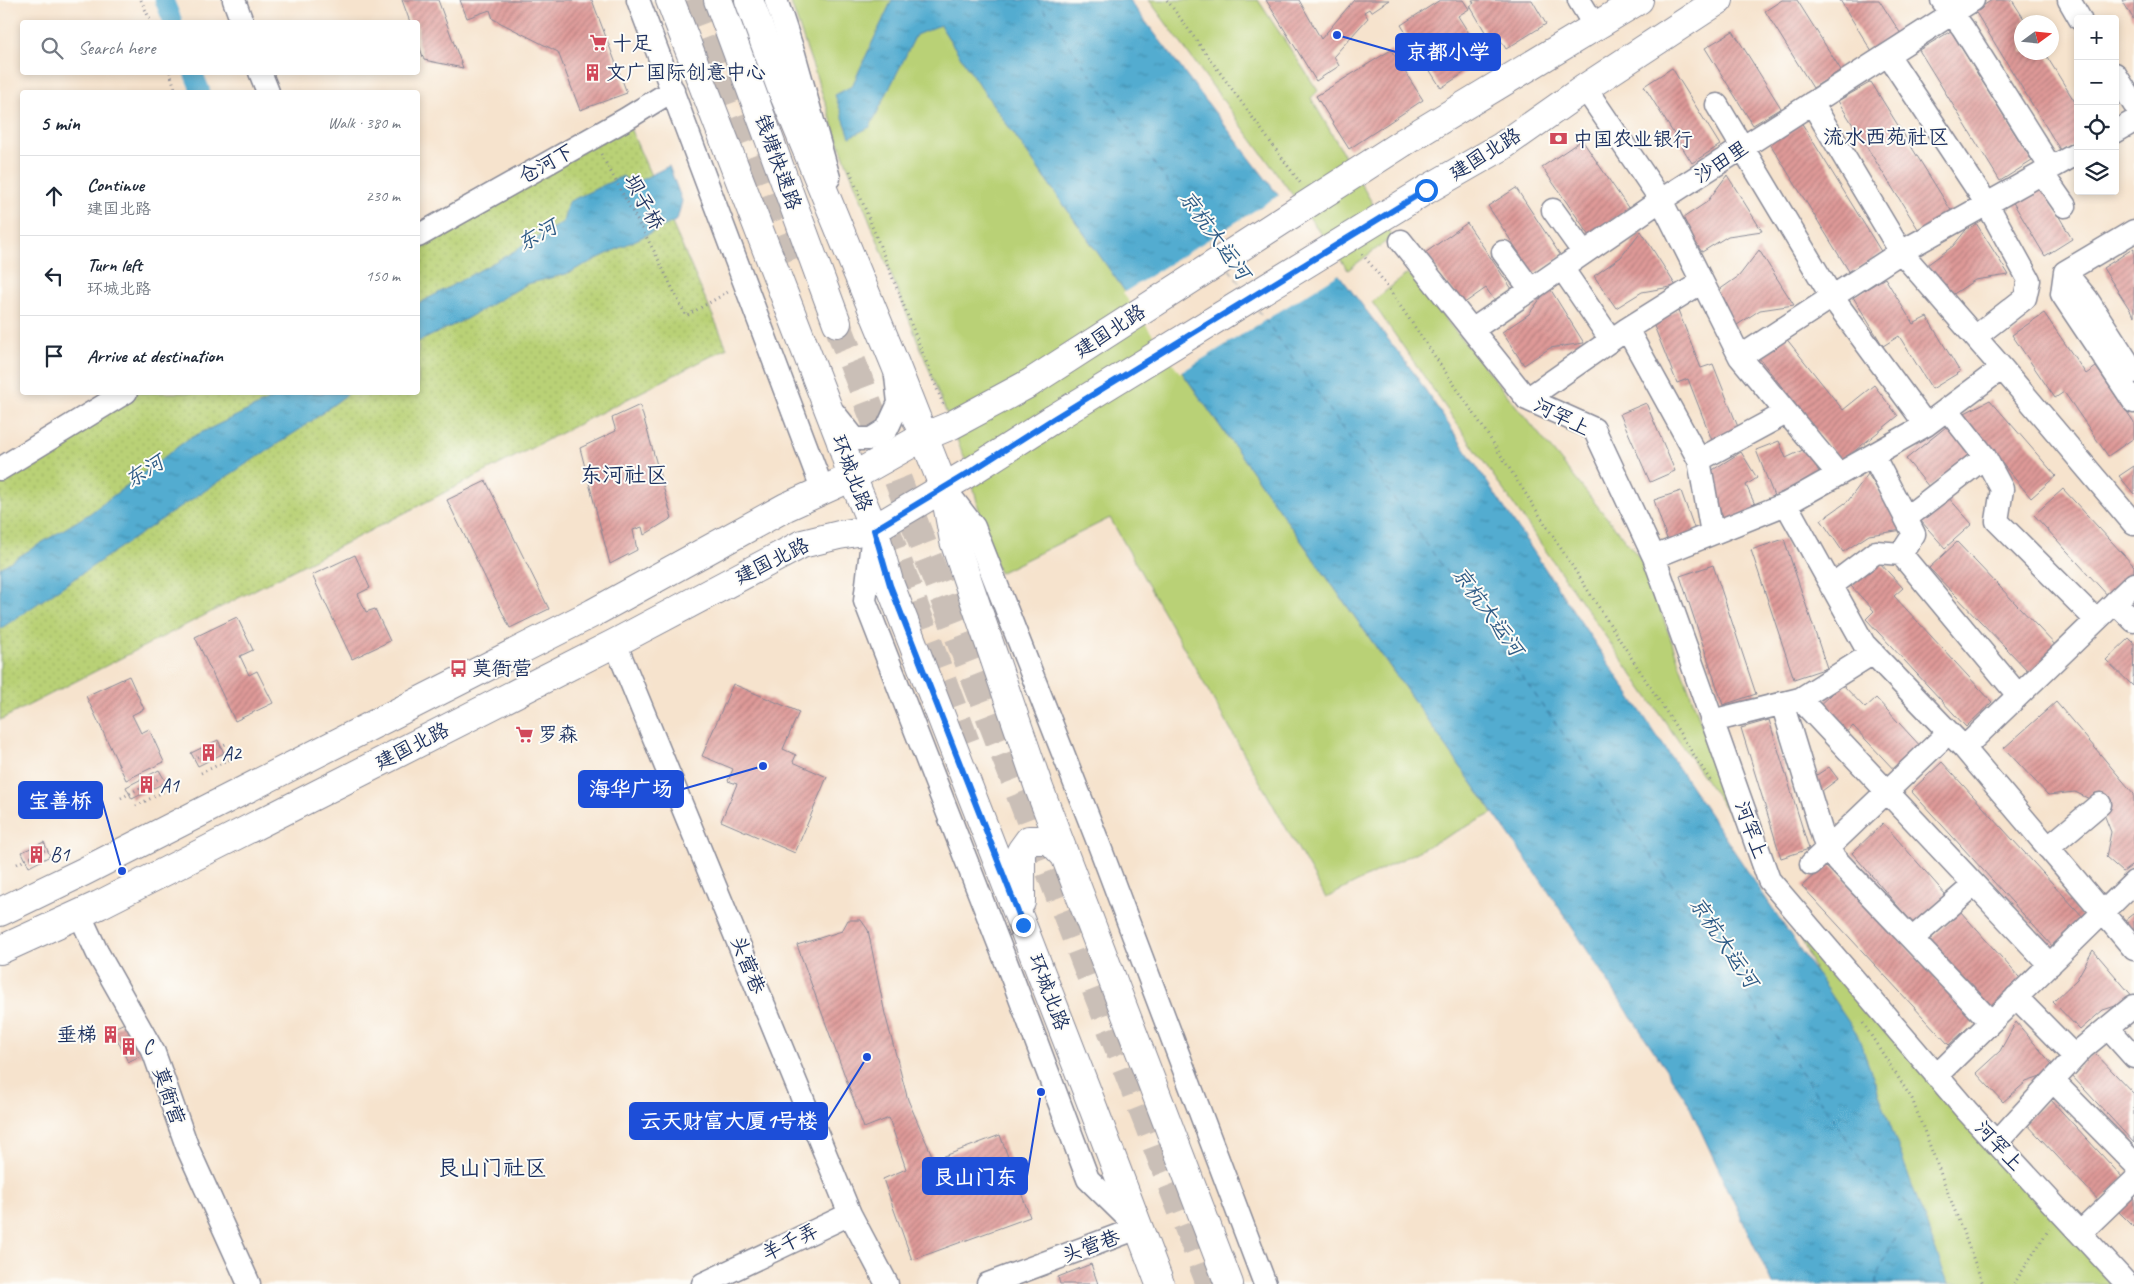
<!DOCTYPE html>
<meta charset="utf-8">
<style>
body{margin:0;font-family:Caveat,"LXGW WenKai TC",sans-serif;background:#f6f6f7;color:#1f2937}
.controls{position:absolute;right:15px;top:15px;display:grid;overflow:hidden;border-radius:5px;box-shadow:0 2px 8px #0003}
.controls button{width:45px;height:45px;display:grid;place-items:center;padding:0;border:0;border-bottom:1px solid #e0e1e3;background:#fff;color:#1f2937;font:25px sans-serif}
.compass{position:absolute;left:2014px;top:15px;width:45px;height:45px;border-radius:50%;background:#fff;box-shadow:0 2px 8px #0003;rotate:75deg}
.stop{position:absolute;width:15px;height:15px;margin:-11px;border:4px solid #1a73e8;border-radius:50%;background:#fff}
.stop.end{background:#1a73e8;border-color:#fff;box-shadow:0 1px 5px #0008}
.list{margin:0;padding:0;list-style:none}
h2{display:flex;justify-content:space-between;align-items:center;height:65px;margin:0;padding:0 20px;font-size:21px}
h2 small{font-size:16px;font-weight:400;color:#747a83}
.list li{display:grid;grid-template-columns:32px 1fr auto;gap:15px;align-items:center;box-sizing:border-box;height:80px;padding:0 20px;border-top:1px solid #e0e1e3}
.list b{display:block;font-size:19px;white-space:nowrap}
.list p{margin:0;font-size:16px;white-space:nowrap;color:#747a83}
.list em{font-size:16px;font-style:normal;color:#747a83}
.icon{flex:none;width:28px;height:28px;fill:none;stroke:currentColor;stroke-width:2;stroke-linecap:round;stroke-linejoin:round}
.map{position:relative;flex:none;width:2134px;height:1284px;overflow:hidden}
.search{position:absolute;background:#fff;box-shadow:0 2px 8px #0003;left:20px;top:20px;width:400px;height:55px;display:flex;align-items:center;gap:12px;box-sizing:border-box;padding:0 18px;border-radius:5px;color:#747a83;font-size:19px}
.panel{position:absolute;background:#fff;box-shadow:0 2px 8px #0003;left:20px;top:90px;width:400px;height:305px;border-radius:5px}
.map>svg:first-child{display:block}
</style>
<div class="map">
<svg width="2134" height="1284" viewBox="0 0 2134 1284">
<defs>
<pattern id="grass-dots" width="8" height="8" patternUnits="userSpaceOnUse" patternTransform="scale(1.25)"><rect width="8" height="8" fill="#b9d176"/><path d="M2 2h.1M6 6h.1" fill="none" stroke="#9eb468" stroke-width="1.8" stroke-linecap="round"/></pattern>
<pattern id="water-ripples" width="26" height="14" patternUnits="userSpaceOnUse" patternTransform="scale(1.25)"><rect width="26" height="14" fill="#52acd0"/><path d="M2 4q2-2 4 0t4 0M15 11q2-2 4 0t4 0" fill="none" stroke="#438cac"/></pattern>
<pattern id="building-hatch" width="6" height="6" patternUnits="userSpaceOnUse" patternTransform="scale(1.25)"><rect width="6" height="6" fill="#df9a98"/><path d="M-1 1l2-2M0 6l6-6M5 7l2-2" fill="none" stroke="#b47e7f"/></pattern>
</defs>
<rect width="100%" height="100%" fill="#fdfcf7"/>
<filter id="ink" filterUnits="userSpaceOnUse"><feTurbulence type="fractalNoise" baseFrequency=".02" numOctaves="2"/><feDisplacementMap in="SourceGraphic" scale="10" xChannelSelector="R" yChannelSelector="G"/><feConvolveMatrix kernelMatrix="1 2 1 2 8 2 1 2 1" color-interpolation-filters="sRGB"/></filter>
<filter id="wash" filterUnits="userSpaceOnUse"><feTurbulence type="fractalNoise" baseFrequency=".0096" numOctaves="4" result="noise"/><feDisplacementMap in="SourceGraphic" scale="20" xChannelSelector="R" yChannelSelector="G"/><feGaussianBlur stdDeviation="1.12" result="paint"/><feColorMatrix in="noise" values="0 0 0 0 0 0 0 0 0 0 0 0 0 0 0 0 0 1.4 0 .05"/><feComposite in="paint" operator="in"/></filter>
<g filter="url(#wash)">
<rect width="100%" height="100%" fill="#f6e3cd"/>
<path fill="url(#grass-dots)" stroke="#6a806a" d="M626 119 727 348 0 720V469L126 393 418 392V236Z"/>
<path fill="#b9d176" stroke="#6a806a" d="M790 0H924L975 79 1493 813 1326 898 1110 518 999 573 982 523 970 472 843 154Z
M1149 0H1258L1318 91 1311 98 1392 237 1348 270Z
M1408 273 1643 562 1738 826 1372 302Z
M1792 916 2115 1284H1947Z"/>
<path fill="url(#water-ripples)" stroke="#366e97" d="M892 0H1129L1414 373 1858 1036 1948 1284H1772L1687 1101 1542 882 975 79 940 25 916 35 870 127 850 137 835 95 852 86Z
M669 166 682 201 677 220 566 274 527 284 466 319 418 342V304L511 253 563 222 568 202 623 176 631 185Z
M284 393H349L302 428 186 503 0 629V568L89 514 188 439Z"/>
<path fill="#f6e3cd" d="M1281 194 1341 273 1180 373 1123 293Z"/>
<g fill="none" stroke-linecap="round" stroke-linejoin="round">
<path stroke="#52acd0" stroke-width="19" d="M164 0 173 22
M193 72 201 92"/>
<path stroke="#2e5b86" stroke-width="1" stroke-dasharray="6 5" stroke-linecap="butt" d="M1037 0 1214 247
M1229 269 1243 288
M1258 310 1675 889 1871 1174 1918 1211 1896 1234 1876 1280V1284"/>
</g>
<g id="blocks">
<path fill="url(#building-hatch)" d="M402 0H438L463 68 424 60 418 42V22H410Z
M460 0H592L627 93 580 110 558 52 493 19 490 10 467 18Z
M1266 0H1299L1321 39 1354 0H1389L1371 12 1369 9 1364 12 1368 18 1334 56 1339 66 1316 81Z
M1440 0H1463L1469 9 1458 16 1485 59 1441 88 1401 25Z
M1472 0H1532L1546 24 1506 49 1499 37 1491 42 1470 6 1474 3Z
M1782 0H1797L1841 70 1813 88 1765 11Z
M1840 0H1879L1901 34 1872 52Z
M1992 0H2012L2026 22H2022V52H2044L2078 107V143L2062 153 1975 11Z
M2122 0H2134V20Z
M1733 31 1781 108 1753 125 1705 48Z
M1951 31 2032 161 2000 181 1919 50Z
M1391 50 1423 100 1349 149 1316 96Z
M1672 68 1720 145 1692 163 1644 86Z
M1871 82 1952 212 1920 232 1838 101Z
M1801 122 1882 253 1850 273 1769 142Z
M1582 140 1629 209 1590 236 1542 167Z
M1727 175 1762 231 1728 236 1702 252 1680 220 1707 202Z
M2039 182 2072 239 2045 256 2011 199Z
M1516 188 1561 256 1533 274 1488 206Z
M1974 220 2009 275 1975 280 1949 297 1927 265 1953 246Z
M1467 223 1512 289 1494 300 1486 288 1463 304 1425 253Z
M1641 231 1676 286 1642 292 1616 308 1594 276 1621 257Z
M2134 248V316L2103 268Z
M1759 250 1794 305 1760 310 1734 327 1712 295 1739 276Z
M1885 278 1913 324 1927 317 1960 372 1932 389 1899 336 1883 346 1853 297Z
M1549 287 1584 343 1550 348 1524 365 1502 332 1529 314Z
M1678 310 1701 368 1713 364 1740 432 1713 443 1688 379 1677 383 1652 321Z
M2044 313 2086 374 2096 367 2134 422V438L2108 456 2064 392 2055 398 2012 335Z
M1785 337 1843 410 1874 385 1898 416 1841 462 1759 358Z
M1990 400 2056 476 2031 498 1985 443 1929 487 1906 459 1961 415Z
M1646 403 1675 471 1650 482 1620 414Z
M640 405 672 518 644 535 642 527 633 530 637 550 610 564 580 448 616 431 612 418Z
M1779 441 1786 458 1807 448 1820 474 1774 496 1756 450Z
M1741 452 1757 478 1746 485 1757 509 1726 523 1703 476Z
M2134 466V494L2119 476Z
M1868 474 1903 530 1869 535 1843 552 1821 520 1848 501Z
M486 481 549 609 510 628 447 500Z
M2063 489 2134 566V576L2110 598 2034 515Z
M1681 491 1697 536 1669 545 1654 500Z
M1947 496 1972 524 1945 548 1920 520Z
M1784 539 1827 668 1794 679 1751 550Z
M1957 542 2058 648 2031 674 1929 568Z
M355 555 370 588 358 594 366 612 375 609 390 641 352 659 312 575Z
M1878 561 1903 588 1894 596 1992 702 1966 727 1866 619 1874 611 1851 586Z
M1713 565 1756 694 1723 705 1680 576Z
M237 617 253 650 240 656 249 675 257 671 273 703 235 721 195 637Z
M2129 638 2134 643 2133 686 2106 660Z
M129 676 144 709 132 715 141 733 149 729 164 762 126 780 86 696Z
M733 684 799 712 783 749 796 755 793 762 827 777 795 853 721 821 737 784 728 781 733 769 702 756Z
M1842 684 1865 708 1876 698 1923 749 1897 773 1853 726 1843 735 1817 707Z
M2056 702 2134 794V864L2123 872 2106 857 2111 832 2100 804 2075 792 2048 795 2004 748Z
M1769 720 1809 849 1781 858 1741 728Z
M218 740 224 753 198 766 191 753Z
M1942 762 2084 918 2053 947 1911 791Z
M1829 767 1838 779 1818 794 1809 780Z
M159 770 166 782 132 799 126 787Z
M1883 823 1946 895 1915 926 1852 853Z
M44 842 50 856 29 867 22 852Z
M1828 862 1975 1021 1949 1045 1802 886Z
M1960 911 2027 986 1995 1015 1928 941Z
M2134 913V933L2124 921Z
M848 920H861L868 930 885 1014 908 1100 934 1160 1000 1135 1030 1217 912 1260 883 1179 906 1169 889 1118 864 1128 797 945 842 931Z
M2093 950 2134 998V1000L2103 1010 2080 1030 2053 1002 2077 979Z
M127 1022 142 1055 128 1062 116 1037 109 1040 105 1032Z
M2016 1022 2058 1071 2026 1082 2003 1102 1976 1073 2000 1051Z
M2095 1053 2134 1094V1143L2071 1075Z
M2050 1099 2124 1179 2100 1202 2025 1122Z
M2134 1189V1227L2115 1208Z
M1091 1264 1098 1284H1060L1058 1277Z"/>
</g>
</g>
<g filter="url(#ink)">
<use href="#blocks" fill-opacity="0" stroke="#888996" stroke-width="1"/>
<g fill="none" stroke-linecap="round" stroke-linejoin="round">
<path stroke="#cabfb7" stroke-width="28" stroke-dasharray="28 14" stroke-linecap="butt" d="M688 0 789 270
M837 323 1210 1284
M884 524 966 743"/>
<defs>
<path id="minor" d="M234 0 242 22
M638 0 823 491
M776 0 794 54 829 178
M1579 0 1596 28
M1942 0 1963 28 2051 168
M2069 0 2080 19
M1888 55 1987 204 2029 280 2025 298 1975 337
M260 72 268 92
M2115 74 2134 104
M1585 88 1661 200 1740 357 1838 474
M1812 103 1901 252 2002 368 2134 524
M1717 105 1832 297 1926 425
M2115 132 2134 121
M2042 173 2065 206
M1553 210 1584 253
M2134 231 2065 272 2062 294 2134 402
M418 236 626 119 673 90
M1401 241 1527 399 1594 429 1654 557 1769 880 1967 1111 2127 1284
M1503 252 1531 290
M1562 268 1611 340
M2065 272 2087 299 2134 372
M1702 282 1627 329 1699 460 1786 413
M1472 330 1661 200 1973 0
M1740 357 1901 252 2078 153
M1527 399 1627 329
M1947 409 1985 457 2002 489 1997 521 2096 620
M835 414 855 439H871L887 429 899 403 896 376
M1873 455 1914 534 1901 554 2018 695
M1699 460 1712 533
M0 469 126 392
M945 489 974 527 1098 842 1265 1284
M1786 504 1864 644 1964 748 2134 949
M1906 518 1985 457
M873 533 865 601 1015 985 1088 1179 1138 1228 988 1284
M1654 557 1786 504 1926 425 2002 368
M1831 586 1876 552 1901 554
M2115 602 2134 621
M615 643 850 1214 887 1284
M1800 699 2050 965
M1782 703 1827 850 1991 1022
M1712 721 1800 699 1873 653
M1964 748 2134 584
M2048 848 2100 804
M1811 864 1948 733
M79 913 97 952 154 1053 188 1149 249 1284
M1912 939 1974 885
M2016 997 2075 1057
M2108 1028 2134 1057
M1936 1076 2134 882
M2053 1081 2134 1163
M1996 1143 2083 1048 2134 1006
M2080 1233 2134 1181
M703 1284 850 1214"/>
<path id="major" d="M670 0 840 439 852 477 874 529 890 585 1086 1089 1160 1284
M749 0 782 90 895 364 944 488 954 541 1039 788 1229 1284
M1404 142 1639 0
M1426 190 1501 147 1585 88 1719 0
M1021 902V851L1029 840H1050L1065 856
M0 912 83 872 593 613 786 507 852 477 923 437 952 425 1030 383
M0 950 99 905 615 643 802 544 839 535 874 529 970 472 1053 419"/>
<path id="highway" d="M718 0 837 323"/>
</defs>
<use href="#minor" stroke="#888996" stroke-width="25"/>
<use href="#major" stroke="#888996" stroke-width="30"/>
<use href="#highway" stroke="#888996" stroke-width="30"/>
<path stroke="#888996" stroke-width="3" stroke-dasharray="1 4" stroke-linecap="butt" d="M141 0 151 22
M1167 0 1301 184
M170 72 176 92
M601 154 654 251 686 316 728 292
M850 171 943 404
M1362 254 1377 272 1475 415 1712 783
M197 757 228 743
M201 773 235 757
M121 798 158 779
M136 806 163 792
M17 864 45 850
M1863 1023 1912 1099 1983 1284
M2014 1284 2049 1229"/>
<use href="#minor" stroke="#fff" stroke-width="22"/>
<use href="#major" stroke="#fff" stroke-width="28"/>
<use href="#highway" stroke="#fff" stroke-width="28"/>
<defs>
<path id="major-bridge" d="M1030 383 1404 142
M1053 419 1426 190"/>
</defs>
<use href="#major-bridge" stroke="#888996" stroke-width="30" stroke-linecap="butt"/>
<use href="#major-bridge" stroke="#fff" stroke-width="28"/>
</g>
</g>
<g fill="none" stroke-linecap="round" stroke-linejoin="round" filter="url(#ink)">
<path stroke="#1a73e8" stroke-width="6" d="M1023 925 890 585 874 530 970 472 1053 419 1426 190"/>
</g>
<defs>
<symbol id="supermarket-bare" viewBox="-9 -9 18 18"><path d="M-6-5.5h2.5l.6 2H6L4.5 2H-2.5L-4.4-4H-6ZM-1.5 3.2a1.3 1.3 0 1 0 .1 0ZM3 3.2a1.3 1.3 0 1 0 .1 0Z" fill="#d1495b" stroke="#fdfcf7" stroke-width="2.5" paint-order="stroke"/></symbol>
<symbol id="building-bare" viewBox="-9 -9 18 18"><path d="M-4-6H4V6H1V3H-1V6H-4ZM-2.5-4.3h1.7v1.8h-1.7ZM.8-4.3h1.7v1.8H.8ZM-2.5-1h1.7V.8h-1.7ZM.8-1h1.7V.8H.8Z" fill="#d1495b" stroke="#fdfcf7" stroke-width="2.5" paint-order="stroke"/></symbol>
<symbol id="bank-bare" viewBox="-9 -9 18 18"><path d="M-6-4H6V4H-6ZM0-2.3a2.3 2.3 0 1 0 0 4.6a2.3 2.3 0 1 0 0-4.6Z" fill="#d1495b" stroke="#fdfcf7" stroke-width="2.5" paint-order="stroke"/></symbol>
<symbol id="bus-bare" viewBox="-9 -9 18 18"><path d="M-5-6H5V4H4V6H2V4H-2V6H-4V4H-5ZM-3.5-4V0h7V-4ZM-3.5 1.2v1.5H-2V1.2ZM2 1.2v1.5H3.5V1.2Z" fill="#d1495b" stroke="#fdfcf7" stroke-width="2.5" paint-order="stroke"/></symbol>
</defs>
<g fill-rule="evenodd">
<use href="#supermarket-bare" x="586" y="30" width="25" height="25"/>
<use href="#building-bare" x="580" y="60" width="25" height="25"/>
<use href="#bank-bare" x="1546" y="126" width="25" height="25"/>
<use href="#bus-bare" x="446" y="656" width="25" height="25"/>
<use href="#supermarket-bare" x="512" y="722" width="25" height="25"/>
<use href="#building-bare" x="196" y="740" width="25" height="25"/>
<use href="#building-bare" x="134" y="772" width="25" height="25"/>
<use href="#building-bare" x="24" y="842" width="25" height="25"/>
<use href="#building-bare" x="98" y="1022" width="25" height="25"/>
<use href="#building-bare" x="116" y="1034" width="25" height="25"/>
</g>
<g text-anchor="middle" dominant-baseline="central" stroke-width="4" stroke-linejoin="round" paint-order="stroke">
<g font-size="20" fill="#1b2f5e" stroke="#fdfcf7" text-anchor="start">
<text x="612" y="43">十足</text>
<text x="606" y="72">文广国际创意中心</text>
<text x="1573" y="139">中国农业银行</text>
<text x="472" y="668">莫衙营</text>
<text x="538" y="734">罗森</text>
<text x="222" y="753">A2</text>
<text x="160" y="785">A1</text>
<text x="50" y="854">B1</text>
<text x="97" y="1034" text-anchor="end">垂梯</text>
<text x="143" y="1046">C</text>
</g>
<g font-size="20" fill="#1b2f5e" stroke="#fdfcf7">
<text transform="translate(1485 154) rotate(-32)">建国北路</text>
<text transform="translate(778 162) rotate(70)">钱塘快速路</text>
<text transform="translate(1721 162) rotate(-33)">沙田里</text>
<text transform="translate(546 164) rotate(-29)">仓河下</text>
<text transform="translate(644 202) rotate(61)">坝子桥</text>
<text transform="translate(1110 331) rotate(-33)">建国北路</text>
<text transform="translate(1562 417) rotate(27)">河罕上</text>
<text transform="translate(852 473) rotate(69)">环城北路</text>
<text transform="translate(772 561) rotate(-26)">建国北路</text>
<text transform="translate(412 746) rotate(-27)">建国北路</text>
<text transform="translate(1751 830) rotate(70)">河罕上</text>
<text transform="translate(748 965) rotate(68)">头营巷</text>
<text transform="translate(1049 992) rotate(69)">环城北路</text>
<text transform="translate(169 1096) rotate(71)">莫衙营</text>
<text transform="translate(1999 1146) rotate(47)">河罕上</text>
<text transform="translate(790 1242) rotate(-26)">羊千弄</text>
<text transform="translate(1091 1246) rotate(-20)">头营巷</text>
</g>
<g font-size="21" fill="#1b2f5e" stroke="#fdfcf7">
<text x="1886" y="137">流水西苑社区</text>
</g>
<g font-size="21" font-style="italic" fill="#2e5b86" stroke="#fdfcf7">
<text transform="translate(537 235) rotate(-29)">东河</text>
<text transform="translate(1215 235) rotate(54)">京杭大运河</text>
<text transform="translate(144 471) rotate(-32)">东河</text>
<text transform="translate(1488 611) rotate(54)">京杭大运河</text>
<text transform="translate(1724 942) rotate(56)">京杭大运河</text>
</g>
<g font-size="22" fill="#1b2f5e" stroke="#fdfcf7">
<text x="624" y="475">东河社区</text>
<text x="492" y="1168">艮山门社区</text>
</g>
</g>
<path fill="none" stroke="#1d4ed8" stroke-width="2" d="M1337 35L1396 52M763 766L683 789M122 871L102 800M867 1057L827 1121M1041 1092L1027 1176"/>
<g fill="#1d4ed8" stroke="#fdfcf7" stroke-width="2">
<circle cx="1337" cy="35" r="5"/>
<circle cx="763" cy="766" r="5"/>
<circle cx="122" cy="871" r="5"/>
<circle cx="867" cy="1057" r="5"/>
<circle cx="1041" cy="1092" r="5"/>
</g>
<g fill="#1d4ed8" stroke="#1d4ed8" stroke-width="2">
<rect x="1396" y="34" width="104" height="36" rx="5"/>
<rect x="579" y="771" width="104" height="36" rx="5"/>
<rect x="19" y="782" width="83" height="36" rx="5"/>
<rect x="630" y="1103" width="197" height="36" rx="5"/>
<rect x="923" y="1158" width="104" height="36" rx="5"/>
</g>
<g font-size="21" text-anchor="middle" font-weight="bold" fill="#fff">
<text x="1448" y="59">京都小学</text>
<text x="631" y="796">海华广场</text>
<text x="60" y="808">宝善桥</text>
<text x="729" y="1128">云天财富大厦1号楼</text>
<text x="975" y="1184">艮山门东</text>
</g>
</svg>
<div class="controls">
<button>+</button>
<button>−</button>
<button><svg class="icon" aria-label="locate" viewBox="0 0 24 24"><circle cx="12" cy="12" r="6"/><path d="M12 2v4M12 18v4M2 12h4M18 12h4"/></svg></button>
<button><svg class="icon" aria-label="layers" viewBox="0 0 24 24"><path d="M12 4l9 5-9 5-9-5zM3 14l9 5 9-5"/></svg></button>
</div>
<svg class="compass" viewBox="-18 -18 36 36"><path d="M0-13l5 13h-10z" fill="#e53935"/><path d="M0 13l5-13h-10z" fill="#747a83"/></svg>
<div class="stop" style="left:1426px;top:190px"></div>
<div class="stop end" style="left:1023px;top:925px"></div>
<div class="search"><svg class="icon" aria-label="search" viewBox="0 0 24 24"><circle cx="10" cy="10" r="6"/><path d="M15 15l6 6"/></svg>Search here</div>
<section class="panel">
<h2>5 min<small>Walk · 380 m</small></h2>
<ul class="list">
<li><svg class="icon" aria-label="ahead" viewBox="0 0 24 24"><path d="M12 20V5M6 11l6-6 6 6"/></svg><div><b>Continue</b><p>建国北路</p></div><em>230 m</em></li>
<li><svg class="icon" aria-label="left" viewBox="0 0 24 24"><path d="M17 20v-9H6M10 6l-5 5 5 5"/></svg><div><b>Turn left</b><p>环城北路</p></div><em>150 m</em></li>
<li><svg class="icon" aria-label="arrive" viewBox="0 0 24 24"><path d="M6 21V4h12l-3 4 3 4H6"/></svg><div><b>Arrive at destination</b></div></li>
</ul>
</section>
</div>
